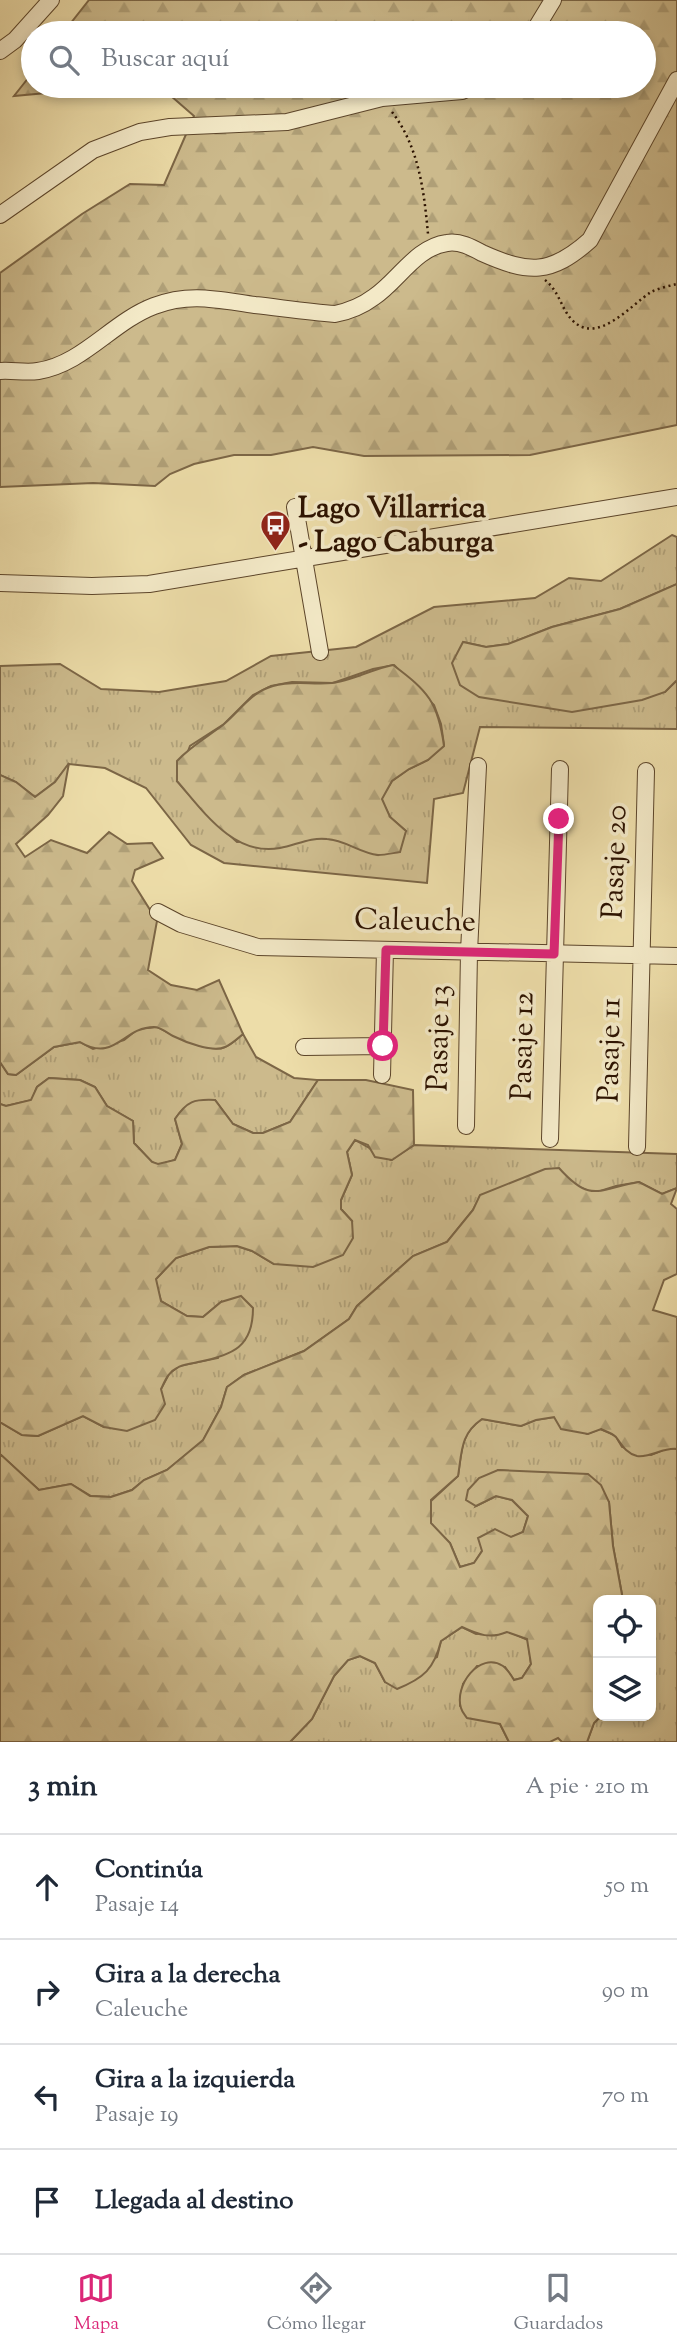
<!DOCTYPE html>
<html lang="es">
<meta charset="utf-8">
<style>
body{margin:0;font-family:"Sorts Mill Goudy",serif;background:#f6f6f7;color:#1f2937}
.controls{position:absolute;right:21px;bottom:21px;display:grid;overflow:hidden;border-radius:14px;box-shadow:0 4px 10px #0003}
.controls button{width:63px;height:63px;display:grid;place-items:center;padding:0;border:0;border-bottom:2px solid #e0e1e3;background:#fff;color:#1f2937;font:35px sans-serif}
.stop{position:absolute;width:21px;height:21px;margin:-16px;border:5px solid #db2777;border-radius:50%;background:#fff}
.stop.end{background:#db2777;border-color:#fff;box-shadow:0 2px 7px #0008}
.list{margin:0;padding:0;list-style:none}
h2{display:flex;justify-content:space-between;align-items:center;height:91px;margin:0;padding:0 28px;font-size:30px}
h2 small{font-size:23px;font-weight:400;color:#747a83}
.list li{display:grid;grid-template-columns:46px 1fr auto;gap:21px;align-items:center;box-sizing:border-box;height:105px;padding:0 28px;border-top:2px solid #e0e1e3}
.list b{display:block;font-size:26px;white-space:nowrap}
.list p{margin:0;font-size:23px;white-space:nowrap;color:#747a83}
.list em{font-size:23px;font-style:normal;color:#747a83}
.icon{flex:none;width:38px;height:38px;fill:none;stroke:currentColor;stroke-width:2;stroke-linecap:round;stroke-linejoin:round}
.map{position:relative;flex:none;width:677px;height:1742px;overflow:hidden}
.search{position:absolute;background:#fff;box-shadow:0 4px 10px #0003;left:21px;right:21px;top:21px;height:77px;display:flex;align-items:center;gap:18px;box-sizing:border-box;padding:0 24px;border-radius:38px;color:#747a83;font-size:26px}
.sheet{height:511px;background:#fff}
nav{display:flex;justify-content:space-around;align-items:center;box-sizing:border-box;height:98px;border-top:2px solid #e0e1e3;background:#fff;font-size:19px;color:#747a83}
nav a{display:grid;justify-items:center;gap:4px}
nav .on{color:#db2777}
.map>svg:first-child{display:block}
</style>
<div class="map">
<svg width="677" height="1742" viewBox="0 0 677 1742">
<defs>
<pattern id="grass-tufts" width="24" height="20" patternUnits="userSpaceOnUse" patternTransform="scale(1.75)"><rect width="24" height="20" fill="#ccba8c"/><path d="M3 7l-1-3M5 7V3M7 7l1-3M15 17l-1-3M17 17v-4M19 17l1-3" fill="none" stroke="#af9f77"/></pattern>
<pattern id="forest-firs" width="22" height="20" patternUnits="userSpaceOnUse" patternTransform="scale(1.75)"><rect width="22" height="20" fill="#ccba8c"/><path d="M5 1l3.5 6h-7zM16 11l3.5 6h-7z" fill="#af9f77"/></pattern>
</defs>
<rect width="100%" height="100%" fill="#eddda9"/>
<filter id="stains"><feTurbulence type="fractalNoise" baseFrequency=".00286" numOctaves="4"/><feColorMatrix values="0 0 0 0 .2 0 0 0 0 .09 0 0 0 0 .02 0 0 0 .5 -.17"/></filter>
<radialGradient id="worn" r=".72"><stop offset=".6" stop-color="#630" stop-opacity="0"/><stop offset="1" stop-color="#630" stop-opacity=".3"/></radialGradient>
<path fill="url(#grass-tufts)" stroke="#7c6646" stroke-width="2" fill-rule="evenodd" d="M672 535 677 537V584L620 609 552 627 508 644 486 647 463 642 665 692 677 680V729L480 727 463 793 434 799 427 883 224 863 191 845 146 788 105 768 69 764 55 782 35 797 16 782 0 775V666L60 664 101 689 159 692 226 681 271 656 356 647 434 607 535 598 569 578 601 581ZM394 665 434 705 441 724 444 745 428 760 409 769 392 781 381 799 390 817 406 831 378 855 339 840 318 838 237 842 206 814 177 781 190 746 224 724 253 695 271 686 292 682 333 683 373 669Z
M157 1027C171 1035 209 1054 225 1047 231 1045 238 1038 243 1034L256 1057 294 1078 318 1080 290 1122 263 1133H253L233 1124 215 1100C195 1100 186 1103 175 1119L182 1144 175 1160 158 1165 152 1162 134 1143 133 1121 107 1106 95 1087 80 1080 49 1078 37 1087 32 1100 6 1106 0 1104V1062L8 1074 16 1075 54 1047 80 1042 93 1049 124 1040 138 1029Z
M355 1140 391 1160 414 1145 677 1154V1188L662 1194 639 1182 616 1186 594 1193 574 1185 481 1195 473 1210 447 1242 413 1256 357 1306 349 1319 304 1351 244 1375 227 1387 221 1407 203 1441 167 1470 144 1480 132 1490 111 1497 91 1496 71 1484 39 1490 0 1454V1422L22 1435 38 1436 83 1416 104 1427 161 1389 169 1374 179 1366 218 1358 221 1302 203 1317 187 1316 161 1301 155 1280 176 1258 209 1247 237 1246 252 1251 274 1264 352 1221 341 1209V1200L352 1175 347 1152Z
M555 1417 587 1434 600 1429 615 1435 622 1447 651 1455 668 1448 677 1449V1742H587L594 1723 601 1716H651V1600H623L613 1546 609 1502 542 1474 498 1470 476 1506 496 1496 512 1500 528 1516 523 1532 482 1551 474 1563 460 1567 450 1543 431 1524V1501L458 1476C462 1451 460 1434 482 1419L521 1426 535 1420Z
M462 1627 476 1634 507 1631 528 1640 531 1664 522 1678 514 1680 505 1667 477 1666 463 1684 460 1706 500 1724 509 1742H290L312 1719 334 1676 348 1660 360 1656 375 1663 385 1682 437 1657 441 1641Z"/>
<path fill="url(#forest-firs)" stroke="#7c6646" stroke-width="2" d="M89 0H677V425L530 455 364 456 313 447 271 455H234L194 464 170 474 155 486 93 483 0 487V273L82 214 130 184 164 185 194 116 163 89 122 86 14 96 33 72V86H644V33H63Z
M677 584V680L665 692 642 700 572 712 479 697 460 685 452 663 463 642 486 647 508 644 552 627 620 609Z
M393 665C428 691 438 702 444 746L428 760 409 769 392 781 382 799 390 817 406 831 400 852C393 853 385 855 378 855 360 853 345 840 327 839 311 837 296 845 280 848 234 857 203 811 177 781V761C191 746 207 737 223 725 240 711 251 692 273 686 293 680 312 685 332 683 350 681 373 669 393 665Z
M69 763 63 796 48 815 16 844 25 857 51 840 87 853 109 832 127 844 152 843 163 858 135 870 132 881 157 921 148 970 171 985 197 990 219 980 243 1034C238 1038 232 1044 225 1047 213 1053 185 1042 173 1036 167 1033 161 1027 154 1027 123 1027 115 1063 80 1042L54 1047 16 1075 8 1074 0 1062V775L16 782 35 797 55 782Z
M49 1078 80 1080 95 1087 107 1106 133 1121 134 1143 152 1162 158 1164 175 1160 182 1144 175 1119C187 1101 194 1099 215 1100L233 1124 253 1133H263L290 1122 318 1080H366L413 1090 414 1145 392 1160 375 1157 368 1145 355 1140 347 1152 352 1175 341 1200V1209L352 1221 353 1238 343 1255 313 1267 274 1264 252 1251 237 1246 209 1247 176 1258 156 1279 161 1301 187 1316 203 1317 221 1302 241 1296 253 1308C253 1347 233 1355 198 1362 191 1364 183 1364 177 1368 168 1372 165 1381 161 1389L165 1404 155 1420 127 1431 104 1427 83 1416 38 1436 22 1435 0 1422V1104L6 1106 31 1100 37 1087Z
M559 1168C591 1204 598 1189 639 1182L662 1194 677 1188 671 1204 677 1209V1274L664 1280 653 1310 677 1317V1449C663 1447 651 1458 637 1456 626 1453 622 1445 616 1437 612 1433 605 1431 601 1429L588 1434 561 1429 554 1417 536 1420 521 1426 482 1419C460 1434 462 1452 458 1476L431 1500V1523L450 1543 460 1567 474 1563 482 1551 478 1538 495 1529 511 1537 523 1532 528 1516 512 1500 496 1496 476 1506 466 1500 468 1490 479 1478 498 1470 588 1474 601 1485 609 1502 613 1546 623 1600H598V1716H601L594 1723 587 1742H562L558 1738 550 1742H509L500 1724 467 1718C465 1715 462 1712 461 1708 454 1686 479 1651 503 1666 507 1669 511 1675 514 1680L522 1678 531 1664 527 1639 507 1632C490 1639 479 1635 462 1627L441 1641C434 1669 424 1678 397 1689L385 1682 375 1663 360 1656 348 1660 334 1676 312 1719 290 1742H0V1454L39 1490 71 1484 90 1496 111 1497 132 1490 144 1480 167 1470 203 1440 221 1407 227 1387 244 1375 304 1351 349 1319 357 1306 413 1256 447 1242 473 1210 480 1195 545 1169Z"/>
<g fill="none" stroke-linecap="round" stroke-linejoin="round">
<defs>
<path id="minor" d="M533 33 553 0
M0 51 15 40 51 0
M0 215 93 150 140 132 170 127 287 122 382 98 462 91 473 86
M0 371C12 370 26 373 38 371 83 364 112 322 154 306 190 292 219 300 255 305 282 308 308 312 335 314 350 311 362 306 374 297 398 281 416 247 447 243 460 241 471 247 482 253 529 274 551 275 590 240L677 80
M295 507 320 652
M0 583 92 586 149 584 677 497
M158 912 181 924 258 947 677 956
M304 1047 383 1046
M382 1075 385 950
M466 1126 469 952 478 766
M550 1139 560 769
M637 1147 646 771"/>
</defs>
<use href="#minor" stroke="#5c452a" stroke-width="18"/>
<path stroke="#2c1200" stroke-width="2.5" stroke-dasharray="2 3.5" stroke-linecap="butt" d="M392 112C419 147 424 191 428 234
M545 280C559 291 561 308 572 320 597 346 631 305 651 292 659 288 669 286 677 284"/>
<use href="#minor" stroke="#f3e9c7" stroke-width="16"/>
</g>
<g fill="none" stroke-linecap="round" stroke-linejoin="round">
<path stroke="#db2777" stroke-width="9" d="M383 1046 386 950 554 954 559 819"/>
</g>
<defs>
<symbol id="bus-pin" viewBox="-11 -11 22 30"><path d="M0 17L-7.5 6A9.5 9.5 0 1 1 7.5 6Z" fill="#8f2418" stroke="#f3e9c7"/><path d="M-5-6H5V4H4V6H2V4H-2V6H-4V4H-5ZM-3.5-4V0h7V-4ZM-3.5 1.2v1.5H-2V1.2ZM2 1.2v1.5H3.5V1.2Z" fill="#fff"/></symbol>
</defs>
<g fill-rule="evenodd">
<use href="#bus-pin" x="258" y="508" width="35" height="47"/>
</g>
<g text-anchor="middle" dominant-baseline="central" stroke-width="7" stroke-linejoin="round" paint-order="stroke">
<g font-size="30" font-weight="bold" fill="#2c1200" stroke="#f3e9c7" text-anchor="start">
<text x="298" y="509">Lago Villarrica<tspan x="298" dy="34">- Lago Caburga</tspan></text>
</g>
<g font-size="30" fill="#2c1200" stroke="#f3e9c7">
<text transform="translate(616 862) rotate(-88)">Pasaje 20</text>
<text transform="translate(415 922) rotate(1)">Caleuche</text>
<text transform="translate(440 1038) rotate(-89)">Pasaje 13</text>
<text transform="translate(524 1046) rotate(-89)">Pasaje 12</text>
<text transform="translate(611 1050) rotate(-89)">Pasaje 11</text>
</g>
</g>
<rect width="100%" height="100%" filter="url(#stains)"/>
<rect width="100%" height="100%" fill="url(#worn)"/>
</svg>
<div class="controls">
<button><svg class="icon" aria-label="locate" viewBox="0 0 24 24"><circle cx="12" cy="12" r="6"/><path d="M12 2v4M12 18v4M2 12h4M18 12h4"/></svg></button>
<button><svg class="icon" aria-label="layers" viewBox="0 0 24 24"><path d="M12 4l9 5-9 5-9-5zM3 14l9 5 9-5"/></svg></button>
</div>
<div class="stop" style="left:383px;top:1046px"></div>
<div class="stop end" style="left:559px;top:819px"></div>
<div class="search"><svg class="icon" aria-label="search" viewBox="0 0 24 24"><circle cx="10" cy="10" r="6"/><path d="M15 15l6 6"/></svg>Buscar aquí</div>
</div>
<section class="sheet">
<h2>3 min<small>A pie · 210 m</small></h2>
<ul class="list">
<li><svg class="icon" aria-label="ahead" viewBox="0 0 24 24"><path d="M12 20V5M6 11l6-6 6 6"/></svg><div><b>Continúa</b><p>Pasaje 14</p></div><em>50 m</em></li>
<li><svg class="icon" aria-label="right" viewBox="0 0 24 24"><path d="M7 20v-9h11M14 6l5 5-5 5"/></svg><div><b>Gira a la derecha</b><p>Caleuche</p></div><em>90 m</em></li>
<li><svg class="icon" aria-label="left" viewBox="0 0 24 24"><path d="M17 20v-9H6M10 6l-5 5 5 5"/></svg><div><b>Gira a la izquierda</b><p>Pasaje 19</p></div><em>70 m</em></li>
<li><svg class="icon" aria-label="arrive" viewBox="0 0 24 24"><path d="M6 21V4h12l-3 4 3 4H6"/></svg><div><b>Llegada al destino</b></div></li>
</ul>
</section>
<nav>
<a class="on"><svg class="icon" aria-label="map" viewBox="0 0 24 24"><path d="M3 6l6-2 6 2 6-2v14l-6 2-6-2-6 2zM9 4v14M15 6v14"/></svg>Mapa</a>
<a><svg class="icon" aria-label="directions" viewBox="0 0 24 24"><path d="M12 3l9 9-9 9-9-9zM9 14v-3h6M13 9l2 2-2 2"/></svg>Cómo llegar</a>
<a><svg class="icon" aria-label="saved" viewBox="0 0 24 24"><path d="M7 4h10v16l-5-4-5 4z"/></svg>Guardados</a>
</nav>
